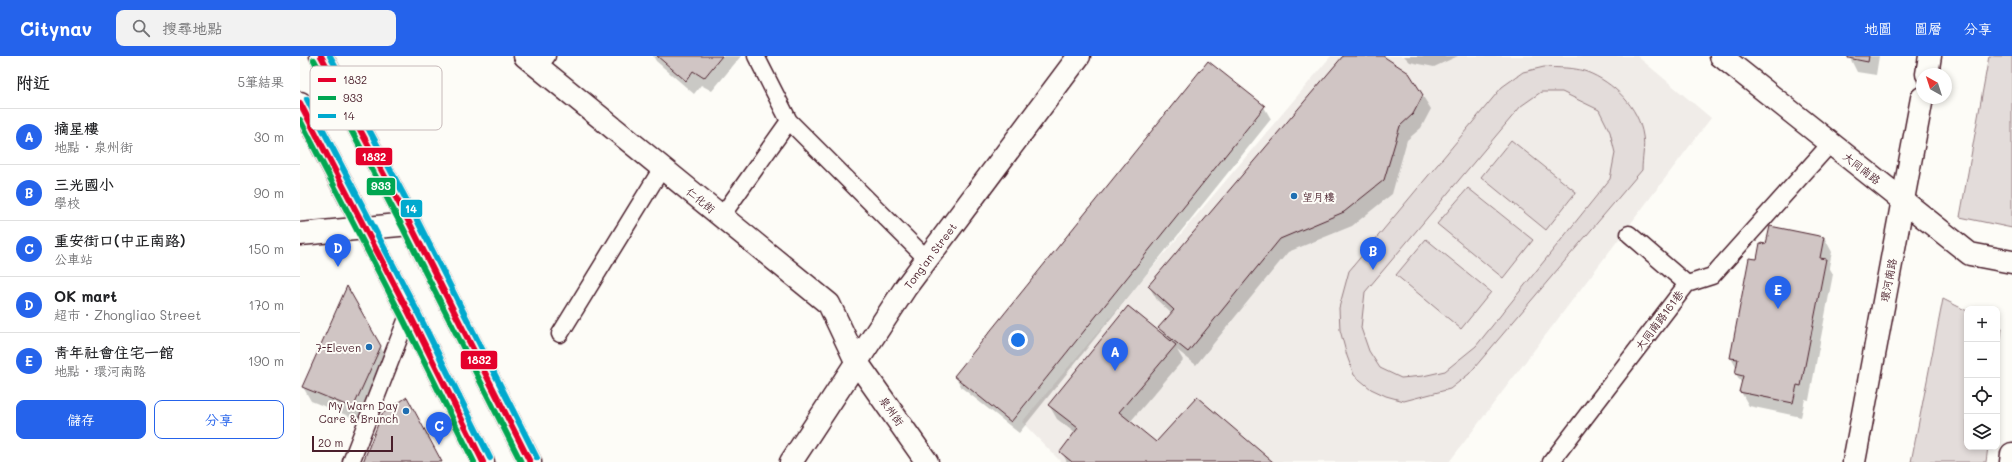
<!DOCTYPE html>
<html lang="zh-TW">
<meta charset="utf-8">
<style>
body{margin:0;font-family:Mali,"LXGW WenKai TC",sans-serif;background:#f2f2f2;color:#202124}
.controls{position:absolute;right:12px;bottom:12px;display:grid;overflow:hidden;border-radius:8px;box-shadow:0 2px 6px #0003}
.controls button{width:36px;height:36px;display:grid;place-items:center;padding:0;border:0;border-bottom:1px solid #e0e0e0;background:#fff;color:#202124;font:20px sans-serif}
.compass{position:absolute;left:1616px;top:12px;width:36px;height:36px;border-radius:50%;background:#fff;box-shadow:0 2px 6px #0003;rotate:321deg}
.scale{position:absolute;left:12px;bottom:10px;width:81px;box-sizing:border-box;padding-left:4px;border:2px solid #4a1f2b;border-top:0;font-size:11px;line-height:14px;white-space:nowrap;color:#4a1f2b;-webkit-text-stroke:3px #fdfcf7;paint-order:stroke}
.you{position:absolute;left:718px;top:284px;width:14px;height:14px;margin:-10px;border:3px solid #fff;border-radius:50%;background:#1a73e8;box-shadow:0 0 0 6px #1a73e833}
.badge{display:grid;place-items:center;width:26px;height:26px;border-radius:50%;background:#2563eb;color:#fff;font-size:13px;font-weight:700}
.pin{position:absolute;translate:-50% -33px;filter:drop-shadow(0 1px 2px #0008)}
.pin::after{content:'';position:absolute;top:21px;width:14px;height:12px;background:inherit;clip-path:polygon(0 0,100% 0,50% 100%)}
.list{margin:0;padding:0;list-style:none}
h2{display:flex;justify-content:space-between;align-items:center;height:52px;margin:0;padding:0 16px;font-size:17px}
h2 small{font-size:13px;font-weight:400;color:#757577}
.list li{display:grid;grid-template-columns:26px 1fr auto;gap:12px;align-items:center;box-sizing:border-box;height:56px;padding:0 16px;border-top:1px solid #e0e0e0}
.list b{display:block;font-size:15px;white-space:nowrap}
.list p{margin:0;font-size:13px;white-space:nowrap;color:#757577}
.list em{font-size:13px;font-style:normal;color:#757577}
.actions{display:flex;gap:8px;padding:12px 16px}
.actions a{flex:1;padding:9px 0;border:1px solid #2563eb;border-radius:8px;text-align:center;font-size:14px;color:#2563eb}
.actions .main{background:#2563eb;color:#fff}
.icon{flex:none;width:22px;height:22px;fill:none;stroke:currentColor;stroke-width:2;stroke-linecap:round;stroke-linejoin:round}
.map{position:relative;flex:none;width:1712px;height:406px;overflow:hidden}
header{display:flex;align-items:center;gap:24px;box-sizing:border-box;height:56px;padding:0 20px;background:#2563eb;color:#fff}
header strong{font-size:19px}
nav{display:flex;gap:22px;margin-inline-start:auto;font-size:14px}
.search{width:280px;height:36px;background:#f2f2f2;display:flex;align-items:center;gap:10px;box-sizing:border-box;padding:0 14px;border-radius:8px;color:#757577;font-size:15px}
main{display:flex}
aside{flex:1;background:#fff}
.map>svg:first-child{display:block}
</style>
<header>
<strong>Citynav</strong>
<div class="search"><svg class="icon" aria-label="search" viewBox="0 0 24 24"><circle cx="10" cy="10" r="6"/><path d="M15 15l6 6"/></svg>搜尋地點</div>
<nav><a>地圖</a><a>圖層</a><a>分享</a></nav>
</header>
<main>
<aside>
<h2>附近<small>5筆結果</small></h2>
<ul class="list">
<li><span class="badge">A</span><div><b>摘星樓</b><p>地點 · 泉州街</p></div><em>30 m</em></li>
<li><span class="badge">B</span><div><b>三光國小</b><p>學校</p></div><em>90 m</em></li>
<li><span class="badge">C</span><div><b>重安街口(中正南路)</b><p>公車站</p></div><em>150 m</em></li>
<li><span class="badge">D</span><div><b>OK mart</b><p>超市 · Zhongliao Street</p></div><em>170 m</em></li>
<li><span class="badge">E</span><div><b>青年社會住宅一館</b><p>地點 · 環河南路</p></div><em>190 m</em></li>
</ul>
<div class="actions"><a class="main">儲存</a><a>分享</a></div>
</aside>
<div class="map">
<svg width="1712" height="406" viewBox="0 0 1712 406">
<rect width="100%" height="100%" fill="#fdfcf7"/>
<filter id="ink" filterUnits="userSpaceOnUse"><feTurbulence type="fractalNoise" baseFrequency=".025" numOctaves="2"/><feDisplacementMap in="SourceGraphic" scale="8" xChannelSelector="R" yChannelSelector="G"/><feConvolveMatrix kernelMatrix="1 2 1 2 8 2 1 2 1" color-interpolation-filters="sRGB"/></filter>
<g filter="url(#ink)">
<path fill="#f0ece8" d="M1031 0H1337L1411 62 1149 406H761L722 366Z"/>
<path fill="#e3dcda" stroke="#967e82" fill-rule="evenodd" d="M1689 0H1712V172L1660 161Z
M1244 11C1258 12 1274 11 1287 16 1313 26 1339 51 1343 80 1345 91 1342 103 1342 114L1169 318 1150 333 1104 345 1086 340 1071 333 1054 319 1047 300 1040 274 1039 252 1049 215 1202 31 1223 16ZM1241 36H1262L1299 54 1310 76 1315 97 1310 123 1176 290 1145 315 1123 320 1101 322 1080 312 1069 295 1061 272 1065 236 1221 50Z
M1211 84 1276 136 1246 174 1181 121Z
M1168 132 1233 184 1203 222 1137 168Z
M1126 183 1191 236 1161 273 1096 219Z
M1643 243 1667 255V391H1688L1686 406H1611Z
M1697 269 1702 272 1697 314Z"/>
<path fill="#0003" d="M353 0H441L412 35 401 29 394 38 356 5Z
M1045 0H1083L1122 39 1131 53 1121 72 1107 84 1092 138 1052 170 988 196 896 309 877 294 883 304 830 366 856 387 971 406H767L762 396 775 377 757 363 749 349 866 282 860 272 872 258 857 244 849 230Z
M1104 0H1158L1134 11 1110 6Z
M1549 0H1579L1576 19 1557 16Z
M964 51 971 63 719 377 662 332 655 320Z
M1524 181 1532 196 1529 211 1533 218 1509 344 1505 343 1501 361 1449 350 1441 336 1442 328 1436 318 1437 313 1431 302 1458 205 1467 189Z
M47 232 88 304 61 365 11 345 3 331Z"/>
<path fill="#d0c5c4" stroke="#4a1f2b" d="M357 0H422L404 22 393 15 386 25Z
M1043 0H1083L1109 17 1123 39 1113 58 1100 70 1084 124 1044 156 980 183 888 296 858 272 874 254 848 230Z
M1548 0H1569L1568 6 1548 2Z
M908 5 965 50 711 366 654 320Z
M1470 170 1524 181 1520 202 1526 203 1501 330 1497 329 1493 347 1439 336 1443 320 1435 318 1438 303 1430 302 1449 202 1457 203 1460 187 1466 188Z
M47 230 81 290 53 352 2 331Z
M828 250 876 289 819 356 856 386 897 341 973 406H772L760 396 778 372 748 349Z
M107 341 142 406H63L82 358Z"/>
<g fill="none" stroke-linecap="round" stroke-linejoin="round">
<defs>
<path id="lane" d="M238 11 247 0
M489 65 627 203
M421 161 489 65 456 0
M1329 178 1387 228
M260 278 362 112
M51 406 109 257
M1251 406 1387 228 1412 220 1531 87"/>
<g id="street">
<path d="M225 0 529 248 556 305 627 406"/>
<path d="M1421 0 1670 198 1712 206"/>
<path d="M0 178 110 168"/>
<path id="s1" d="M491 406 606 231 779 0"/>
</g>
<path id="secondary" d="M21 0 110 168 230 406
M1627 18 1630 0
M0 47 109 257 183 406
M1554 406 1622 42
M1711 406 1712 398"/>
</defs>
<use href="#lane" stroke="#4a1f2b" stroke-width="19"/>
<use href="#street" stroke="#4a1f2b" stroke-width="25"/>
<use href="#secondary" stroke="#4a1f2b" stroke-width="25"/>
<use href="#lane" stroke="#fdfcf7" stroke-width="16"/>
<use href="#street" stroke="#fdfcf7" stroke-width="22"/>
<use href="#secondary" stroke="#fdfcf7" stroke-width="22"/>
<defs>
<path id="bus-1" d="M21 0 110 168 230 406
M0 47 109 257 183 406"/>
<path id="bus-2" d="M14 4 103 172 221 406
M0 64 102 261 174 406"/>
<path id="bus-3" d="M30 0 117 164 237 402
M7 43 116 253 190 402"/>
</defs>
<use href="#bus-1" stroke="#fdfcf7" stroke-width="9"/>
<use href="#bus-2" stroke="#fdfcf7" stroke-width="9"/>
<use href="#bus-3" stroke="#fdfcf7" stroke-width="9"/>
<use href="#bus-1" stroke="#e4002b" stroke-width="6"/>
<use href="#bus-2" stroke="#00a651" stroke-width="6"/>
<use href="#bus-3" stroke="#00a9ce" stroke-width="6"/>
</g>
</g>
<g fill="#1f6fb2" stroke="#fdfcf7" stroke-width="1.5">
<circle cx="994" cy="140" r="4"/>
<circle cx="69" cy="291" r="4"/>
<circle cx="106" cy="355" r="4"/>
</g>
<g text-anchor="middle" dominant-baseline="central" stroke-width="4" stroke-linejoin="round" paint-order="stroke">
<g font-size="11" fill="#4a1f2b" stroke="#fdfcf7">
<text transform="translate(1562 112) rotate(38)">大同南路</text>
<text transform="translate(401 144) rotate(39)">仁化街</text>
<text stroke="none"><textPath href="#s1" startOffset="249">Tong'an Street</textPath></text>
<text transform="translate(1588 224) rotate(-79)">環河南路</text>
<text transform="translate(1359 264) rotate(-53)">大同南路161巷</text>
<text transform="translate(592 355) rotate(55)">泉州街</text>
</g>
<g font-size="11" fill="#4a1f2b" stroke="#fdfcf7" text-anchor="end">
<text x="1002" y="140" text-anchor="start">望月樓</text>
<text x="61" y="291">7-Eleven</text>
<text x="98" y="349">My Warn Day<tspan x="98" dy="13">Care &amp; Brunch</tspan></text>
</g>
</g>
<rect x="10" y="10" width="132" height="64" rx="6" fill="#fdfcf7" stroke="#c7baba" stroke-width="1"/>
<rect x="18" y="22" width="18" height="4" fill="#e4002b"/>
<rect x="18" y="40" width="18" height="4" fill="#00a651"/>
<rect x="18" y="58" width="18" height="4" fill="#00a9ce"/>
<g font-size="11" fill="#4a1f2b">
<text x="43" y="28">1832</text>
<text x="43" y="46">933</text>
<text x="43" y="64">14</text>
</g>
<g stroke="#fdfcf7" stroke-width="1.5">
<rect x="55" y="91" width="38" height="19" rx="4" fill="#e4002b"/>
<rect x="66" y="121" width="30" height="19" rx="4" fill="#00a651"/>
<rect x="100" y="143" width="23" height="19" rx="4" fill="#00a9ce"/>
<rect x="160" y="294" width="38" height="20" rx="4" fill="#e4002b"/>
</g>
<g font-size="11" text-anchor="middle" font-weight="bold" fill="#fff">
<text x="74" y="105">1832</text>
<text x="81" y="134">933</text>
<text x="111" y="157">14</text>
<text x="179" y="308">1832</text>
</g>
</svg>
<div class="controls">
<button>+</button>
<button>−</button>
<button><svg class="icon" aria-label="locate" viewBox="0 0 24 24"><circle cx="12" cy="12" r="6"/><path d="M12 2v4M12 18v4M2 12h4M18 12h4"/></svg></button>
<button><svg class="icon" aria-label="layers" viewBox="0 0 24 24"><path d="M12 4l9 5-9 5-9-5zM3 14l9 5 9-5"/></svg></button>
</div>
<svg class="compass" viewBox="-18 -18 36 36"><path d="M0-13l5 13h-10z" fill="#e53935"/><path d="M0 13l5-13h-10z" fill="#757577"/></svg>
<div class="scale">20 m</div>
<div class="you"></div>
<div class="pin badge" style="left:815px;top:315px">A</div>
<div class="pin badge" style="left:1073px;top:214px">B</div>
<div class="pin badge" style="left:139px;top:389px">C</div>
<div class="pin badge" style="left:38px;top:211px">D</div>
<div class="pin badge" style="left:1478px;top:253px">E</div>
</div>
</main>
